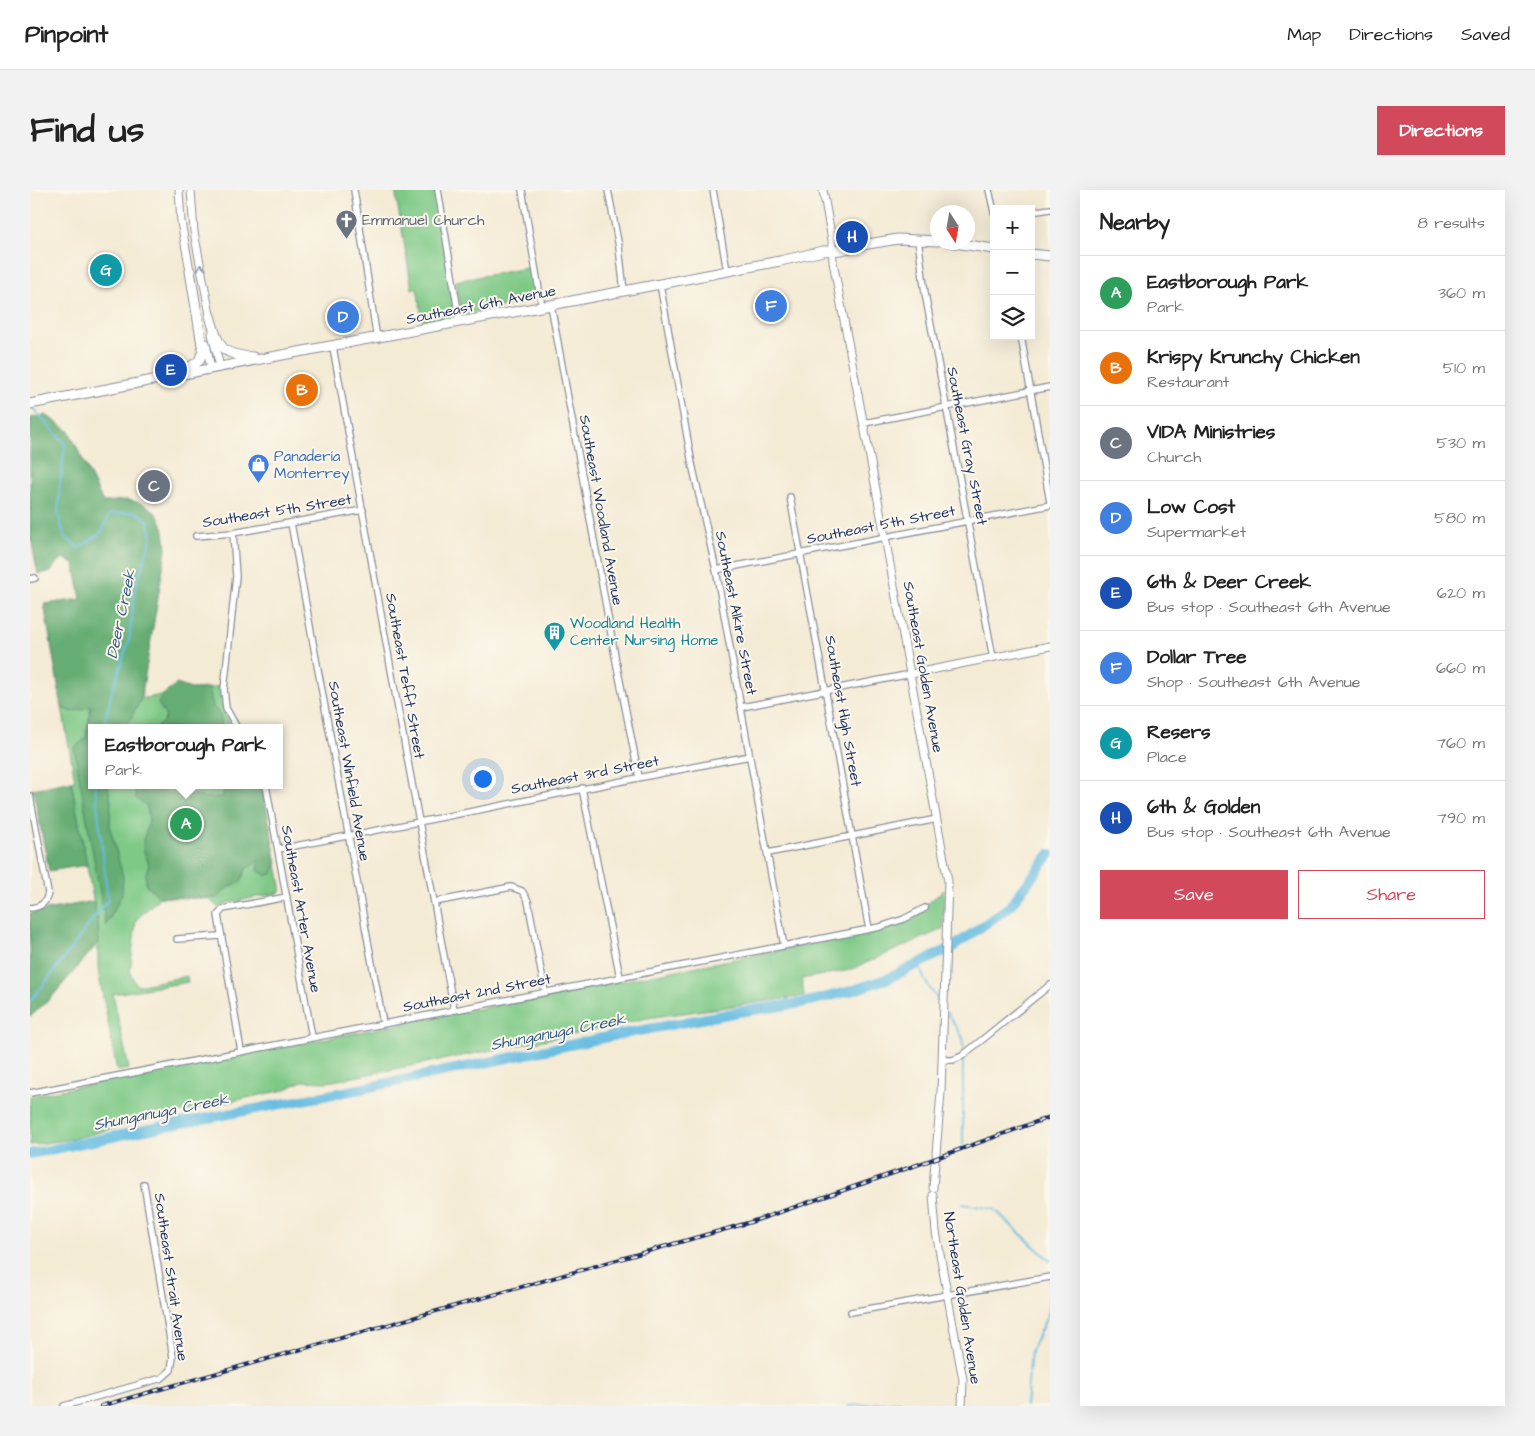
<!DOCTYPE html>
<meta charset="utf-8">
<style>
body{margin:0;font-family:"Architects Daughter",sans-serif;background:#f2f2f2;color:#222}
.controls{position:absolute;right:15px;top:15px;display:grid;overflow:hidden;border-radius:0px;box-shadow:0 5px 20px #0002}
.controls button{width:45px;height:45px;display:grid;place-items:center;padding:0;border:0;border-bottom:1px solid #e0e0e0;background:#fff;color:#222;font:25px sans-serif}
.compass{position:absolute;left:900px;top:15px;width:45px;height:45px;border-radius:50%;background:#fff;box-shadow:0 5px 20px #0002;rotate:169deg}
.you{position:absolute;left:452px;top:588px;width:18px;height:18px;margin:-12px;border:4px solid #fff;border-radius:50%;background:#1a73e8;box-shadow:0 0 0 8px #1a73e833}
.badge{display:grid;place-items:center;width:32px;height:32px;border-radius:50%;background:#d1495b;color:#fff;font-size:16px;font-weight:700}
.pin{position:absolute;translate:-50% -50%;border:2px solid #fff;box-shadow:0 1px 5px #0006}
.popup{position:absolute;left:58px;top:534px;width:195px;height:65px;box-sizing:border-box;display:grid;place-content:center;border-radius:0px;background:#fff;filter:drop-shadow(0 1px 4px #0005);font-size:16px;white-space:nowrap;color:#767676}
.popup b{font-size:19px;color:#222}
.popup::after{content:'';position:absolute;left:50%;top:100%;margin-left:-10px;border:10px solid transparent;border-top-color:#fff}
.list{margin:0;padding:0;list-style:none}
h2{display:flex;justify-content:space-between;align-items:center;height:65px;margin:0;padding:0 20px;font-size:21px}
h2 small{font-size:16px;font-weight:400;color:#767676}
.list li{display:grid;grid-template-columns:32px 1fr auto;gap:15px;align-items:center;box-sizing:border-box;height:75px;padding:0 20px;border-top:1px solid #e0e0e0}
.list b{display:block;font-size:19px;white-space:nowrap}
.list p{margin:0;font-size:16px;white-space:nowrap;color:#767676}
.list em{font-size:16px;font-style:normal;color:#767676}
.actions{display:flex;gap:10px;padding:15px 20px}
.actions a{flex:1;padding:11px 0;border:1px solid #d1495b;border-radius:0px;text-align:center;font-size:18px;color:#d1495b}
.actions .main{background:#d1495b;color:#fff}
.icon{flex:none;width:28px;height:28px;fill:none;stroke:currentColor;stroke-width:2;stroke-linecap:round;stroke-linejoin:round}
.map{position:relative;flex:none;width:1020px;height:1216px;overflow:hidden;border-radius:0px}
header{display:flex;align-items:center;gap:30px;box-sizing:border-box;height:70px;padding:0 25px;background:#fff;border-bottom:1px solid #e0e0e0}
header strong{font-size:24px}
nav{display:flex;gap:28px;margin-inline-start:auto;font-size:18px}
.intro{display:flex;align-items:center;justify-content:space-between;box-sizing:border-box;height:120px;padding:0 30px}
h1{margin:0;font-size:35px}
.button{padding:12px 22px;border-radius:0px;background:#d1495b;color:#fff;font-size:18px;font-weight:700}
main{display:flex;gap:30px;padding:0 30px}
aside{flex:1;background:#fff;border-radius:0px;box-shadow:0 5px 20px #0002}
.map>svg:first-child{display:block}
</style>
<header>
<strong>Pinpoint</strong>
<nav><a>Map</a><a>Directions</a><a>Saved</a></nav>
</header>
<div class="intro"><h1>Find us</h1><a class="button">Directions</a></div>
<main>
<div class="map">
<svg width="1020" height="1216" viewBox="0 0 1020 1216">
<rect width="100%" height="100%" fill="#fbf7ec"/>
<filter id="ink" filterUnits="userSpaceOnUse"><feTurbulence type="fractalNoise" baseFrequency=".02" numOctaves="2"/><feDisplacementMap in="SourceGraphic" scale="10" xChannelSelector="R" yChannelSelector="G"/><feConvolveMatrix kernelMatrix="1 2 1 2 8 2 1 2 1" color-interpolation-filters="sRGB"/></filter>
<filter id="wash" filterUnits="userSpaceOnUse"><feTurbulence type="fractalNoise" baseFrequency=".0096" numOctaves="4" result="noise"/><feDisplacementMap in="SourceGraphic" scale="20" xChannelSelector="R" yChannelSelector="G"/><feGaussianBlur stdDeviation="1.12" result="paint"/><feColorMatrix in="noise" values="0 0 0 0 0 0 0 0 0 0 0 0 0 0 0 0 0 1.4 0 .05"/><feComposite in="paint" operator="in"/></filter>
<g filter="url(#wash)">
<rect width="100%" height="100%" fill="#f4ebd5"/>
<path fill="#7ec986" stroke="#4c7c72" d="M365 0H406L424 121 420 127 393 133 387 98 382 99Z
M502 77 506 103 503 110 437 124 431 120 426 91Z
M191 496C192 512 193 525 203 538H78L83 513Z
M61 515 56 548 76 734 68 595H232L251 696V701L248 703 197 713 188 718 179 709 130 707 106 730 100 783 107 796 157 786 158 792 83 804 99 879 87 881 68 780V735L41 591 45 590 32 518 42 522Z
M914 700 913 739 820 780 772 789 774 806 618 828 545 844 298 892 272 891 254 900 123 928 43 949 0 955V906L838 743C859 738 880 732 898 718L896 715Z"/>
<path fill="#66ad73" stroke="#406e68" d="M16 225 39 241 73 312C81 312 89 310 97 310 128 314 135 332 136 360L111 509 96 538H62V595H78L81 612 80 637 93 687 92 704 76 736 44 558 56 548 61 516 42 522 32 518 14 414 51 409 44 374 33 368 25 375 21 382 8 384 0 344V228Z
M147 494 161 499 179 498 183 517C189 522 193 529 191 538H125L132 533 136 527 128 513 133 505Z
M41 591 57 675 19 681 3 599Z
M105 595H141L174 608 193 607 194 595H232L247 674 242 684 236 686 228 680 229 671 216 679 211 692 197 698 188 708 130 707 116 695V683L119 674 114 662 113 650 119 632 117 616 106 608Z
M64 711 68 735 69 752 21 808 0 827V723Z"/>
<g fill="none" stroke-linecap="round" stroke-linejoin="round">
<path stroke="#64bbe1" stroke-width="2" d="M2 217 35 254 30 294 28 322 34 346 49 358 71 343 80 324 106 322 118 330 122 346 105 399 99 450 81 505 73 538
M889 773 894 789 911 815
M0 811C28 779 51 743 78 710L65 595
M917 823 933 848V863
M933 955V868
M933 1014 964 1019 1020 1071
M818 1216 870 1212 872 1216
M996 1216 1001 1161 1018 1124 1020 1089"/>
<path stroke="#64bbe1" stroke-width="10" d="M0 964 115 940 330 899 587 845 708 822 772 813 821 801 859 788 923 757 979 717 1020 664"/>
</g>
</g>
<g filter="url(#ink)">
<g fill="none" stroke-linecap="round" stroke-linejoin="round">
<defs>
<path id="minor" d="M324 0 347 149
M408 0 430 133
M492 0 512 117
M578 0 589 57 594 101
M683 0 697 81
M959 0 964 22
M1001 22 1020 19
M888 49 895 103 963 468
M630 94 662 274 686 380 754 756
M521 115 586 471 609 587
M991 146 1020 312
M303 157 367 513 424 820
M834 233 1020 197
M760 307 839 739
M261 333 353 833
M203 343 206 386 194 500 196 518 207 538
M166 346 203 343 333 320
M686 380 1020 315
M0 389 5 388
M712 517 881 484
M236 595 282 847
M552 598 590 787
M0 606 18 703C16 714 10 717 0 718
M248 659C406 630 562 596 720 566
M738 663 907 629
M405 712 481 697 492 701 498 711 515 802
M147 749 190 746
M211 861 188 725 193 719 257 707
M912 870H923L932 866 1020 795
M0 903 850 737 874 729 895 718
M821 1122 1020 1087
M34 1216 132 1188 141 1180 143 1167 114 994"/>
<path id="tertiary" d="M149 0 151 32 161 86
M161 0 164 42 181 130
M793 0 802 50 803 72 855 347 918 691 911 902 906 964
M182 144 190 177
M176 153 181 179
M881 484 1020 456
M903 998 905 972
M903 1005 906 1042 933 1190 932 1216"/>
<path id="primary" d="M918 52 964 59
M1001 64 1020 66
M180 126C189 156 189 165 223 167
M152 182 169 171 173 161 160 81
M0 214 236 168 521 115 750 71 793 61 811 60 838 54 868 49 908 51"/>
</defs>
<use href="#minor" stroke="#888d9a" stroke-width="8"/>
<use href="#tertiary" stroke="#888d9a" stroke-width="9"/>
<use href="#primary" stroke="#888d9a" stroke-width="11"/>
<use href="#minor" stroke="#fff" stroke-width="5.5"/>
<use href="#tertiary" stroke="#fff" stroke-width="7"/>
<use href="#primary" stroke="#fff" stroke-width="9"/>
<defs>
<path id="rail" d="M71 1216 721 1032 884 976 1020 927"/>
</defs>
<use href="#rail" stroke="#1b2f5e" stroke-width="4"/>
<use href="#rail" stroke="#fbf7ec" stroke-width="2" stroke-dasharray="5.5" stroke-linecap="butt"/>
</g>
<defs><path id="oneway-chevron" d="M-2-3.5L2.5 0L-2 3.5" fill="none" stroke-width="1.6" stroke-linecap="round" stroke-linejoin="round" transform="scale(1.25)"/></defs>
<use stroke="#8d97ae" href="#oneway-chevron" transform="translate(171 78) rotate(-101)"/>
</g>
<defs>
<symbol id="church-pin" viewBox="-11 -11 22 30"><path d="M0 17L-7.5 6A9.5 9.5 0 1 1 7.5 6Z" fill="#6b7280" stroke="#fbf7ec"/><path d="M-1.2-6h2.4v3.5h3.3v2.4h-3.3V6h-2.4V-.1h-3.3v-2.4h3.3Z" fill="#fff"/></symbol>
<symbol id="shop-pin" viewBox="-11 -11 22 30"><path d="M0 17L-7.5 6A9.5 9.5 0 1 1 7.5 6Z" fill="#3f7fe0" stroke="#fbf7ec"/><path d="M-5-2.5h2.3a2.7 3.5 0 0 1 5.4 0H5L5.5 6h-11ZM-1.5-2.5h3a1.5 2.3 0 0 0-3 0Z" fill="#fff"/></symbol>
<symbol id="building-pin" viewBox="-11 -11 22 30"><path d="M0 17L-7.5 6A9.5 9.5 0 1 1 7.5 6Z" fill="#0f9aa8" stroke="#fbf7ec"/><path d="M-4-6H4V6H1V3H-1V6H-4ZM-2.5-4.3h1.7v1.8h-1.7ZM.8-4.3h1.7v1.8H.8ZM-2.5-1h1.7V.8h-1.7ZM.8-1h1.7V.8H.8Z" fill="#fff"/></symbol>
</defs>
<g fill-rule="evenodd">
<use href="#church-pin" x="304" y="18" width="25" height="34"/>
<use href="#shop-pin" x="216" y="262" width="25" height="34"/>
<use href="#building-pin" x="512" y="430" width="25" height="34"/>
</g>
<g text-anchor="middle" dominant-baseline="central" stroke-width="4" stroke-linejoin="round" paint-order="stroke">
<g font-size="15" fill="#5b616d" stroke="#fbf7ec" text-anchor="start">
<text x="332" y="30">Emmanuel Church</text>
</g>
<g font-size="15" fill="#1b2f5e" stroke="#fbf7ec">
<text transform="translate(451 115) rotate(-11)">Southeast 6th Avenue</text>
<text transform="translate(937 256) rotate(79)">Southeast Gray Street</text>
<text transform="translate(571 320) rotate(80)">Southeast Woodland Avenue</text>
<text transform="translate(247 321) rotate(-9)">Southeast 5th Street</text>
<text transform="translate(851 335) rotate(-11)">Southeast 5th Street</text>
<text transform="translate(706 423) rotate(79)">Southeast Alkire Street</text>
<text transform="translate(893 477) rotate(80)">Southeast Golden Avenue</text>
<text transform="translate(375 486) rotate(80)">Southeast Tefft Street</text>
<text transform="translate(813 521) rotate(80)">Southeast High Street</text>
<text transform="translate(319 581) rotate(80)">Southeast Winfield Avenue</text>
<text transform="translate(555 585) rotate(-11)">Southeast 3rd Street</text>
<text transform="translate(271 719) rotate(80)">Southeast Arter Avenue</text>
<text transform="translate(447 803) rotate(-11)">Southeast 2nd Street</text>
<text transform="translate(141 1087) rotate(82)">Southeast Strait Avenue</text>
<text transform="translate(932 1108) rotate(81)">Northeast Golden Avenue</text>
</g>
<g font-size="15" fill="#366cbe" stroke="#fbf7ec" text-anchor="start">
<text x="244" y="266">Panadería<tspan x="244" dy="17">Monterrey</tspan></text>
</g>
<g font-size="15" fill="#0d838f" stroke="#fbf7ec" text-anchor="start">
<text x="540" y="433">Woodland Health<tspan x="540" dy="17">Center Nursing Home</tspan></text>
</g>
<g font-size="16" font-style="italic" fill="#315985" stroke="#fbf7ec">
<text transform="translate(91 424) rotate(-78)">Deer Creek</text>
<text transform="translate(528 842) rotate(-11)">Shunganuga Creek</text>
<text transform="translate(131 922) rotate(-11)">Shunganuga Creek</text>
</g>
</g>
</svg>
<div class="controls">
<button>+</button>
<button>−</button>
<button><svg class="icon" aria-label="layers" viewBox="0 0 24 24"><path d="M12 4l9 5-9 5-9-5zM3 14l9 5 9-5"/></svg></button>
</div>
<svg class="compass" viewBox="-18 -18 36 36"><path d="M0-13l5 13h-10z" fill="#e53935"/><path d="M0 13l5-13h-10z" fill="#767676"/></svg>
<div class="you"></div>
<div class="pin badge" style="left:156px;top:634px;background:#2e9e5b">A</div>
<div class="popup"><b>Eastborough Park</b>Park</div>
<div class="pin badge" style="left:272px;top:200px;background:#e8710a">B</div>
<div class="pin badge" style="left:124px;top:296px;background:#6b7280">C</div>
<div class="pin badge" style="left:313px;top:127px;background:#3f7fe0">D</div>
<div class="pin badge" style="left:141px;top:180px;background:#1a4fb4">E</div>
<div class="pin badge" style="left:741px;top:116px;background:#3f7fe0">F</div>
<div class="pin badge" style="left:76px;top:80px;background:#0f9aa8">G</div>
<div class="pin badge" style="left:822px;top:47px;background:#1a4fb4">H</div>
</div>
<aside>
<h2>Nearby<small>8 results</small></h2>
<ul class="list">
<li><span class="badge" style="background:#2e9e5b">A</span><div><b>Eastborough Park</b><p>Park</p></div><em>360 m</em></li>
<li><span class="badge" style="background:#e8710a">B</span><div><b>Krispy Krunchy Chicken</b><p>Restaurant</p></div><em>510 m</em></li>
<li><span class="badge" style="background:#6b7280">C</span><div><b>VIDA Ministries</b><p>Church</p></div><em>530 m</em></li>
<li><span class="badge" style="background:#3f7fe0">D</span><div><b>Low Cost</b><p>Supermarket</p></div><em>580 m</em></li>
<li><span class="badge" style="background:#1a4fb4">E</span><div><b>6th &amp; Deer Creek</b><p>Bus stop · Southeast 6th Avenue</p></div><em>620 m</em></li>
<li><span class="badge" style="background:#3f7fe0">F</span><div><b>Dollar Tree</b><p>Shop · Southeast 6th Avenue</p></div><em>660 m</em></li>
<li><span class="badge" style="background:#0f9aa8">G</span><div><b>Resers</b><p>Place</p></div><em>760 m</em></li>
<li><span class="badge" style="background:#1a4fb4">H</span><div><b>6th &amp; Golden</b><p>Bus stop · Southeast 6th Avenue</p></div><em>790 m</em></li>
</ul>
<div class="actions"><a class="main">Save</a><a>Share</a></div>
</aside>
</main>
